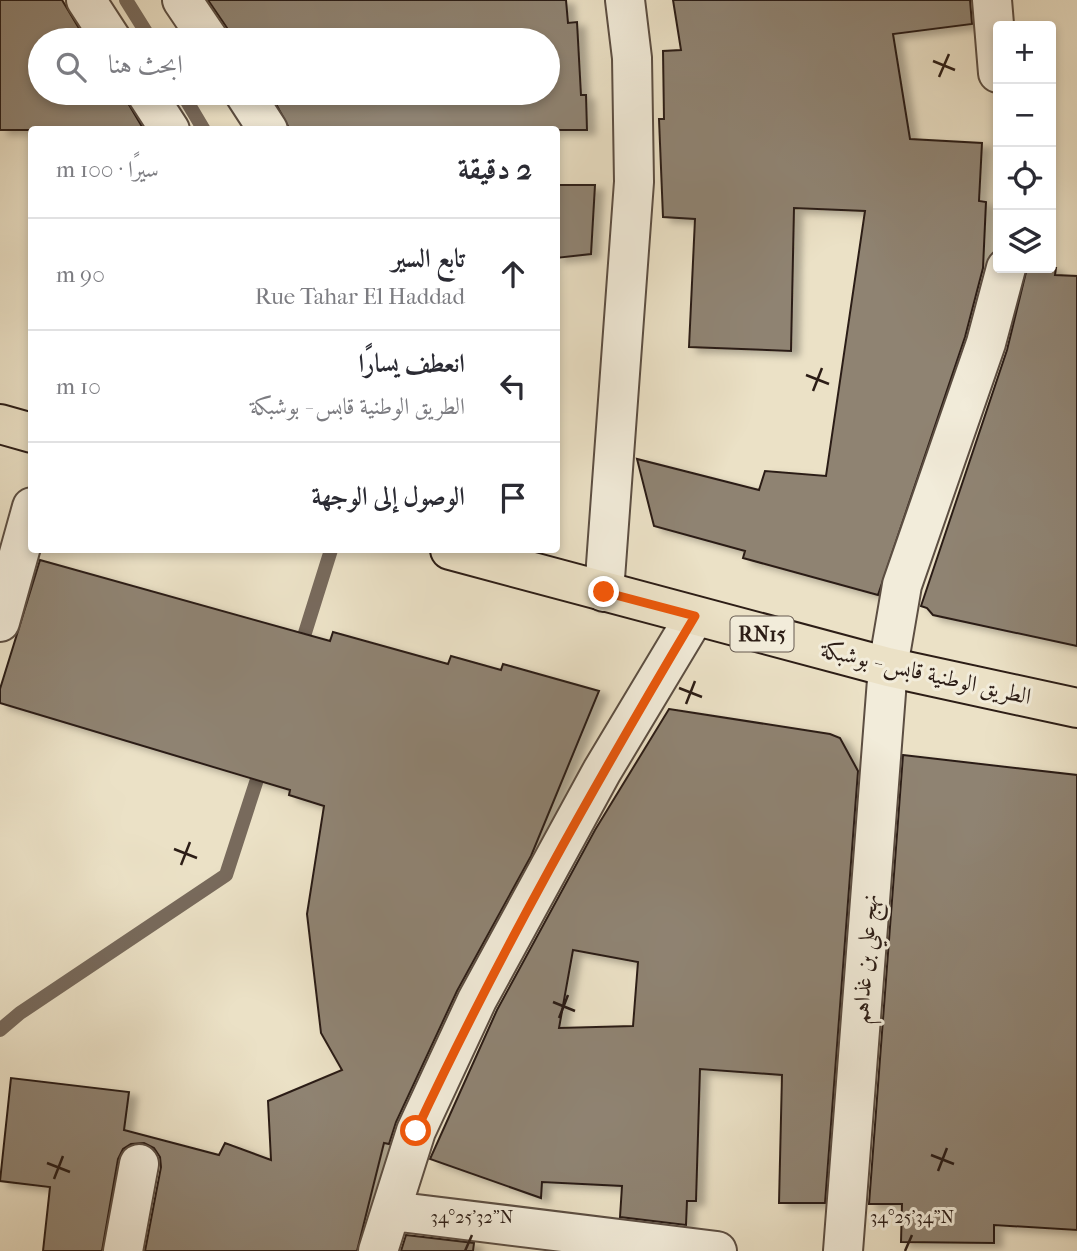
<!DOCTYPE html>
<html lang="ar">
<meta charset="utf-8">
<style>
body{margin:0;font-family:"IM FELL French Canon",Amiri,serif;background:#f7f7f7;color:#2b2b33;direction:rtl}
.controls{position:absolute;right:21px;top:21px;display:grid;overflow:hidden;border-radius:7px;box-shadow:0 4px 10px #0003}
.controls button{width:63px;height:63px;display:grid;place-items:center;padding:0;border:0;border-bottom:2px solid #e1e1e2;background:#fff;color:#2b2b33;font:35px sans-serif}
.stop{position:absolute;width:21px;height:21px;margin:-16px;border:5px solid #ea580c;border-radius:50%;background:#fff}
.stop.end{background:#ea580c;border-color:#fff;box-shadow:0 2px 7px #0008}
.list{margin:0;padding:0;list-style:none}
h2{display:flex;justify-content:space-between;align-items:center;height:91px;margin:0;padding:0 28px;font-size:30px}
h2 small{font-size:23px;font-weight:400;color:#7c7c81}
.list li{display:grid;grid-template-columns:46px 1fr auto;gap:21px;align-items:center;box-sizing:border-box;height:112px;padding:0 28px;border-top:2px solid #e1e1e2}
.list b{display:block;font-size:26px;white-space:nowrap}
.list p{margin:0;font-size:23px;white-space:nowrap;color:#7c7c81}
.list em{font-size:23px;font-style:normal;color:#7c7c81}
.icon{flex:none;width:38px;height:38px;fill:none;stroke:currentColor;stroke-width:2;stroke-linecap:round;stroke-linejoin:round}
.map{position:relative;flex:none;width:1077px;height:1251px;overflow:hidden;direction:ltr}
.search{position:absolute;background:#fff;box-shadow:0 4px 10px #0003;left:28px;top:28px;width:532px;height:77px;display:flex;align-items:center;gap:18px;box-sizing:border-box;padding:0 24px;border-radius:38px;color:#7c7c81;font-size:26px}
.panel{position:absolute;background:#fff;box-shadow:0 4px 10px #0003;left:28px;top:126px;width:532px;height:427px;border-radius:7px;direction:rtl}
.map>svg:first-child{display:block}
</style>
<div class="map">
<svg width="1077" height="1251" viewBox="0 0 1077 1251">
<defs>
<filter id="shadow"><feDropShadow dx="8" dy="4.5" stdDeviation="3.5" flood-color="#0004"/></filter>
</defs>
<rect width="100%" height="100%" fill="#ebe1c6"/>
<filter id="stains"><feTurbulence type="fractalNoise" baseFrequency=".00286" numOctaves="4"/><feColorMatrix values="0 0 0 0 .2 0 0 0 0 .09 0 0 0 0 .02 0 0 0 .5 -.17"/></filter>
<radialGradient id="worn" r=".72"><stop offset=".6" stop-color="#630" stop-opacity="0"/><stop offset="1" stop-color="#630" stop-opacity=".3"/></radialGradient>
<g fill="none" stroke-linecap="round" stroke-linejoin="round">
<path stroke="#786a5c" stroke-width="14" d="M126 0 151 40
M182 93 204 130
M299 652 331 550
M0 1030 20 1013 226 875 262 764"/>
</g>
<path fill="#8f8372" stroke="#2c1d16" stroke-width="2" fill-rule="evenodd" filter="url(#shadow)" d="M0 0H62L86 40H40V93H122L144 130H0Z
M208 0H566L568 23 577 22 581 95H586L587 130H290L270 93H548V40H231L227 28Z
M673 0H970L972 24 893 34 910 139 982 143 979 201 986 202 983 268 965 337 878 595 743 558 745 551 654 526 637 459 759 490 765 471 826 476 865 211 794 208 791 351 689 347 695 219 663 217 659 119H664L663 51 681 50Z
M556 185H595L591 254 556 258Z
M1027 268H1056L1055 275 1077 276V646L933 615 927 608 921 606 1007 350Z
M40 560 330 641 333 632 448 664 451 656 501 670 503 664 599 691 531 856 457 991 396 1122 389 1144 384 1143 357 1251H145L161 1167 160 1157 154 1148 144 1143 131 1144 123 1149 118 1159 102 1251H43L50 1187 0 1181 11 1078 129 1092 124 1130 219 1155 225 1143 271 1160 268 1101 342 1070 321 1033 307 914 324 806 289 795 290 790 0 703V689Z
M669 709 830 734 840 738 858 771 825 1203H779L782 1075 700 1069 696 1201H687L686 1225 620 1217 622 1186 542 1182 541 1198 430 1159 497 1010 595 830ZM573 950 638 962 633 1026 559 1028Z
M903 755 1077 775V1230L994 1225V1243L901 1242 902 1204H869Z
M406 1235 474 1243 473 1251H401Z"/>
<g fill="none" stroke-linecap="round" stroke-linejoin="round">
<defs>
<path id="minor" d="M86 0 112 40
M182 0 209 40
M992 0 998 73
M146 93 170 130
M244 93 268 130
M604 592 634 182 632 58 625 0
M0 622 32 507
M392 1211 717 1251
M123 1251 139 1164
M378 1251 416 1131 477 1000 602 771 695 616
M843 1251 888 667 902 585 986 343 1006 268"/>
<path id="primary" d="M0 424 32 433
M450 550 888 667 1077 708"/>
</defs>
<use href="#minor" stroke="#5c4e42" stroke-width="42"/>
<use href="#primary" stroke="#2c1d16" stroke-width="42"/>
<use href="#minor" stroke="#f2ecda" stroke-width="38"/>
<use href="#primary" stroke="#ebe1c6" stroke-width="38"/>
</g>
<g fill="none" stroke-linecap="round" stroke-linejoin="round">
<path stroke="#ea580c" stroke-width="9" d="M416 1131C499 954 595 784 695 616L604 592"/>
</g>
<path fill="none" stroke="#2c1d16" stroke-width="2.5" d="M933 61 955 70M939 77 949 54M806 375 829 384M813 391 822 368M679 688 702 697M686 704 695 681M174 849 197 858M181 865 190 842M553 1002 575 1011M559 1018 568 995M931 1155 954 1164M47 1163 70 1172M938 1171 947 1148M54 1179 63 1156M465 1251 472 1235M905 1251 912 1235"/>
<g text-anchor="middle" dominant-baseline="central" stroke-width="6" stroke-linejoin="round" paint-order="stroke">
<rect fill="#f2ecda" stroke="#675b51" stroke-width="2" x="730.5" y="616.5" width="63" height="35" rx="5"/>
<g font-size="21" font-weight="bold" fill="#2c1d16">
<text x="762" y="634">RN15</text>
</g>
<g font-size="23" fill="#2c1d16" stroke="#f2ecda">
<text transform="translate(926 673) rotate(13)">الطريق الوطنية قابس - بوشبكة</text>
<text transform="translate(865 959) rotate(-86)">نهج علي بن غذاهم</text>
</g>
</g>
<g font-size="18" text-anchor="middle" fill="#2c1d16" stroke="#f2ecda" stroke-width="6" stroke-linejoin="round" paint-order="stroke">
<text x="472" y="1223">34°25'32"N</text>
<text x="912" y="1223">34°25'34"N</text>
</g>
<rect width="100%" height="100%" filter="url(#stains)"/>
<rect width="100%" height="100%" fill="url(#worn)"/>
</svg>
<div class="controls">
<button>+</button>
<button>−</button>
<button><svg class="icon" aria-label="locate" viewBox="0 0 24 24"><circle cx="12" cy="12" r="6"/><path d="M12 2v4M12 18v4M2 12h4M18 12h4"/></svg></button>
<button><svg class="icon" aria-label="layers" viewBox="0 0 24 24"><path d="M12 4l9 5-9 5-9-5zM3 14l9 5 9-5"/></svg></button>
</div>
<div class="stop" style="left:416px;top:1131px"></div>
<div class="stop end" style="left:604px;top:592px"></div>
<div class="search"><svg class="icon" aria-label="search" viewBox="0 0 24 24"><circle cx="10" cy="10" r="6"/><path d="M15 15l6 6"/></svg>ابحث هنا</div>
<section class="panel">
<h2>2 دقيقة<small>سيرًا · 100 m</small></h2>
<ul class="list">
<li><svg class="icon" aria-label="ahead" viewBox="0 0 24 24"><path d="M12 20V5M6 11l6-6 6 6"/></svg><div><b>تابع السير</b><p>Rue Tahar El Haddad</p></div><em>90 m</em></li>
<li><svg class="icon" aria-label="left" viewBox="0 0 24 24"><path d="M17 20v-9H6M10 6l-5 5 5 5"/></svg><div><b>انعطف يسارًا</b><p>الطريق الوطنية قابس - بوشبكة</p></div><em>10 m</em></li>
<li><svg class="icon" aria-label="arrive" viewBox="0 0 24 24"><path d="M6 21V4h12l-3 4 3 4H6"/></svg><div><b>الوصول إلى الوجهة</b></div></li>
</ul>
</section>
</div>
